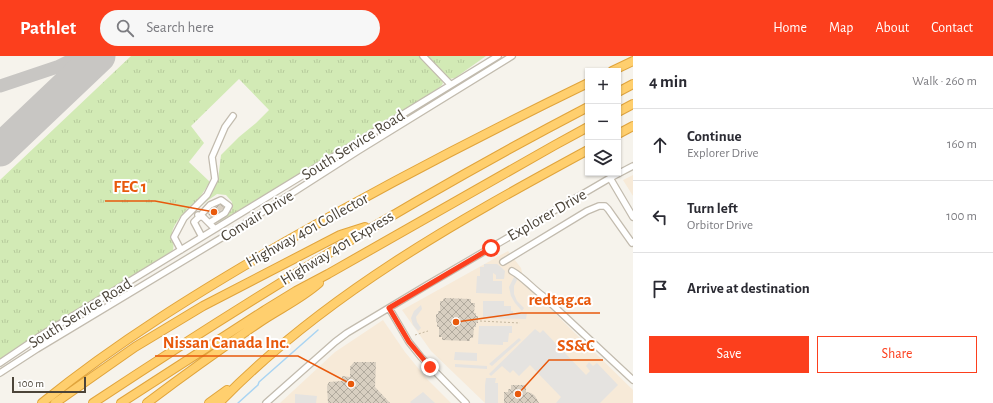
<!DOCTYPE html>
<meta charset="utf-8">
<style>
body{margin:0;font-family:"Alegreya Sans",sans-serif;background:#f7f7f7;color:#2b2b33}
.controls{position:absolute;right:12px;top:12px;display:grid;overflow:hidden;border-radius:0px;box-shadow:0 1px 3px #0004}
.controls button{width:36px;height:36px;display:grid;place-items:center;padding:0;border:0;border-bottom:1px solid #e1e1e2;background:#fff;color:#2b2b33;font:20px sans-serif}
.scale{position:absolute;left:12px;bottom:10px;width:74px;box-sizing:border-box;padding-left:4px;border:2px solid #4b4439;border-top:0;font-size:11px;line-height:14px;white-space:nowrap;color:#4b4439;-webkit-text-stroke:3px #fff;paint-order:stroke}
.stop{position:absolute;width:12px;height:12px;margin:-9px;border:3px solid #fc3f1d;border-radius:50%;background:#fff}
.stop.end{background:#fc3f1d;border-color:#fff;box-shadow:0 1px 4px #0008}
.list{margin:0;padding:0;list-style:none}
h2{display:flex;justify-content:space-between;align-items:center;height:52px;margin:0;padding:0 16px;font-size:17px}
h2 small{font-size:13px;font-weight:400;color:#7c7c81}
.list li{display:grid;grid-template-columns:26px 1fr auto;gap:12px;align-items:center;box-sizing:border-box;height:72px;padding:0 16px;border-top:1px solid #e1e1e2}
.list b{display:block;font-size:15px;white-space:nowrap}
.list p{margin:0;font-size:13px;white-space:nowrap;color:#7c7c81}
.list em{font-size:13px;font-style:normal;color:#7c7c81}
.actions{display:flex;gap:8px;padding:12px 16px}
.actions a{flex:1;padding:9px 0;border:1px solid #fc3f1d;border-radius:0px;text-align:center;font-size:14px;color:#fc3f1d}
.actions .main{background:#fc3f1d;color:#fff}
.icon{flex:none;width:22px;height:22px;fill:none;stroke:currentColor;stroke-width:2;stroke-linecap:round;stroke-linejoin:round}
.map{position:relative;flex:none;width:633px;height:347px;overflow:hidden}
header{display:flex;align-items:center;gap:24px;box-sizing:border-box;height:56px;padding:0 20px;background:#fc3f1d;color:#fff}
header strong{font-size:19px}
nav{display:flex;gap:22px;margin-inline-start:auto;font-size:14px}
.search{width:280px;height:36px;background:#f7f7f7;display:flex;align-items:center;gap:10px;box-sizing:border-box;padding:0 14px;border-radius:22px;color:#7c7c81;font-size:15px}
main{display:flex}
aside{flex:1;background:#fff}
.map>svg:first-child{display:block}
</style>
<header>
<strong>Pathlet</strong>
<div class="search"><svg class="icon" aria-label="search" viewBox="0 0 24 24"><circle cx="10" cy="10" r="6"/><path d="M15 15l6 6"/></svg>Search here</div>
<nav><a>Home</a><a>Map</a><a>About</a><a>Contact</a></nav>
</header>
<main>
<div class="map">
<svg width="633" height="347" viewBox="0 0 633 347">
<defs>
<pattern id="grass-tufts" width="24" height="20" patternUnits="userSpaceOnUse"><rect width="24" height="20" fill="#d2eab5"/><path d="M3 7l-1-3M5 7V3M7 7l1-3M15 17l-1-3M17 17v-4M19 17l1-3" fill="none" stroke="#b6ca9c"/></pattern>
<pattern id="building-cross-hatch" width="8" height="8" patternUnits="userSpaceOnUse"><rect width="8" height="8" fill="#d8cfc1"/><path d="M0 0l8 8M0 8l8-8" fill="none" stroke="#b1aa9e"/></pattern>
</defs>
<rect width="100%" height="100%" fill="#f6f3ec"/>
<path fill="#f7ead8" d="M633 119V140L623 124Z
M508 195 521 212 524 227 633 334V347H485L431 295 402 254Z
M383 264 405 296 427 323 451 347H280L335 296Z"/>
<path fill="url(#grass-tufts)" d="M131 0H420L440 21 443 27 442 29 436 34 328 101 219 166 216 165 232 154V146L226 139 217 138 207 145 198 153V151L218 124 221 99 239 81 256 67 269 54 239 23 191 70 204 87 189 106 210 126C205 133 200 143 193 148 185 154 177 164 173 173 170 180 175 186 173 194L147 213 41 276 0 303V124Z
M426 0H486L455 22 449 23Z"/>
<path fill="#e5e3e0" d="M484 208H497L501 211 505 215 504 223H496V219L493 217V225H502V238L476 237 477 220H480V211H484Z
M514 221 518 222 514 230V238L517 245 524 252 522 255 515 247 511 240 509 231Z
M483 245H504V250H511V255H513V258H516L517 257H527L526 263 483 262Z
M421 249 422 253 416 261 417 266 421 272 418 275 413 269 411 262 414 255Z
M479 270H512V277H509L508 286H503V289L478 288Z
M535 273 540 277 543 274 586 319 590 315 586 310 589 306 593 310 597 307 618 329 600 347H556L561 341 530 309 519 320 513 314 510 317 502 310 491 320 489 318Z
M519 282 521 284 492 310 489 308Z
M455 296 477 297V305L454 304Z
M455 308 487 310V313L455 311Z
M486 322H496L495 327H498V347H485V329Z
M423 336 435 347H411L410 346Z
M295 338 317 340 316 347H295Z"/>
<g fill="none" stroke-linecap="round" stroke-linejoin="round">
<path stroke="#a9d4f2" stroke-width="1.5" d="M238 347 258 329 259 326 318 274"/>
<path stroke="#c8c6c3" stroke-width="13" d="M0 30 57 11 80 0"/>
<path stroke="#c8c6c3" stroke-width="33" d="M0 94 99 0"/>
</g>
<path fill="url(#building-cross-hatch)" d="M220 147 224 152 211 162 207 157Z
M444 242 471 243V247H475L474 257H476V260H478V267H476V271H474L473 282H470V285L442 284V281H439V271H437V266H436V258H438V255H440V245H443Z
M354 306H376L375 331 390 347H328L327 330 329 326 342 325V320L350 321V311Z
M511 329H526V336L531 337 535 340 539 347H504V336H508V333H511Z"/>
<g fill="none" stroke-linecap="round" stroke-linejoin="round">
<defs>
<path id="minor" d="M423 0 450 28
M610 122 633 161
M198 159 199 161 194 166 202 181
M209 167 225 157 229 150 221 144 210 149 199 161H203L215 173
M181 194 174 181 184 162 207 139 215 123 212 101 225 71 233 60
M503 206 587 155 599 150H605L608 153 632 187 633 186
M512 215C523 221 532 232 543 240L633 324
M389 252 409 286 421 301 466 347
M0 307 40 280 498 0
M0 317 37 293 233 175 358 95 512 0
M266 347 335 286 347 277 427 229 610 122 633 110"/>
<path id="highway" d="M612 15 633 5
M618 36 633 28
M618 56 633 48
M618 78 633 70
M42 347C117 286 200 235 283 187 383 130 485 77 588 27
M55 347 135 291 203 250 340 179 365 171
M93 347C253 241 417 140 588 51
M121 347 265 254 296 235 328 218 555 89 588 71
M147 347C184 319 222 292 260 266 279 253 301 243 319 227
M209 347 227 334
M219 347C324 239 457 165 588 94"/>
</defs>
<use href="#minor" stroke="#c2bbae" stroke-width="8"/>
<use href="#highway" stroke="#e0a43c" stroke-width="10"/>
<path stroke="#c4b79f" stroke-width="1" stroke-dasharray="2 2" stroke-linecap="butt" d="M480 265 520 267
M415 279 428 275"/>
<use href="#minor" stroke="#fff" stroke-width="5.5"/>
<use href="#highway" stroke="#ffcf6e" stroke-width="8"/>
</g>
<g fill="none" stroke-linecap="round" stroke-linejoin="round">
<path stroke="#fc3f1d" stroke-width="5" d="M430 311 409 286 389 252 491 192"/>
</g>
<g text-anchor="middle" dominant-baseline="central" stroke-width="4" stroke-linejoin="round" paint-order="stroke">
<g font-size="16" fill="#4b4439" stroke="#fff">
<text transform="translate(353 89) rotate(-32)">South Service Road</text>
<text transform="translate(547 159) rotate(-30)">Explorer Drive</text>
<text transform="translate(257 160) rotate(-32)">Convair Drive</text>
<text transform="translate(307 174) rotate(-29)">Highway 401 Collector</text>
<text transform="translate(337 192) rotate(-31)">Highway 401 Express</text>
<text transform="translate(80 257) rotate(-32)">South Service Road</text>
</g>
</g>
<path fill="none" stroke="#e8590c" stroke-width="1.5" d="M214 156L155 145H105M456 266L521 257H600M351 328L298 300H155M518 338L549 304H603"/>
<g fill="#e8590c" stroke="#fff" stroke-width="1.5">
<circle cx="214" cy="156" r="4"/>
<circle cx="456" cy="266" r="4"/>
<circle cx="351" cy="328" r="4"/>
<circle cx="518" cy="338" r="4"/>
</g>
<g font-size="17" text-anchor="middle" font-weight="bold" fill="#e8590c" stroke="#fff" stroke-width="4" stroke-linejoin="round" paint-order="stroke">
<text x="130" y="136">FEC 1</text>
<text x="560" y="249">redtag.ca</text>
<text x="226" y="292">Nissan Canada Inc.</text>
<text x="576" y="295">SS&amp;C</text>
</g>
</svg>
<div class="controls">
<button>+</button>
<button>−</button>
<button><svg class="icon" aria-label="layers" viewBox="0 0 24 24"><path d="M12 4l9 5-9 5-9-5zM3 14l9 5 9-5"/></svg></button>
</div>
<div class="scale">100 m</div>
<div class="stop" style="left:491px;top:192px"></div>
<div class="stop end" style="left:430px;top:311px"></div>
</div>
<aside>
<h2>4 min<small>Walk · 260 m</small></h2>
<ul class="list">
<li><svg class="icon" aria-label="ahead" viewBox="0 0 24 24"><path d="M12 20V5M6 11l6-6 6 6"/></svg><div><b>Continue</b><p>Explorer Drive</p></div><em>160 m</em></li>
<li><svg class="icon" aria-label="left" viewBox="0 0 24 24"><path d="M17 20v-9H6M10 6l-5 5 5 5"/></svg><div><b>Turn left</b><p>Orbitor Drive</p></div><em>100 m</em></li>
<li><svg class="icon" aria-label="arrive" viewBox="0 0 24 24"><path d="M6 21V4h12l-3 4 3 4H6"/></svg><div><b>Arrive at destination</b></div></li>
</ul>
<div class="actions"><a class="main">Save</a><a>Share</a></div>
</aside>
</main>
